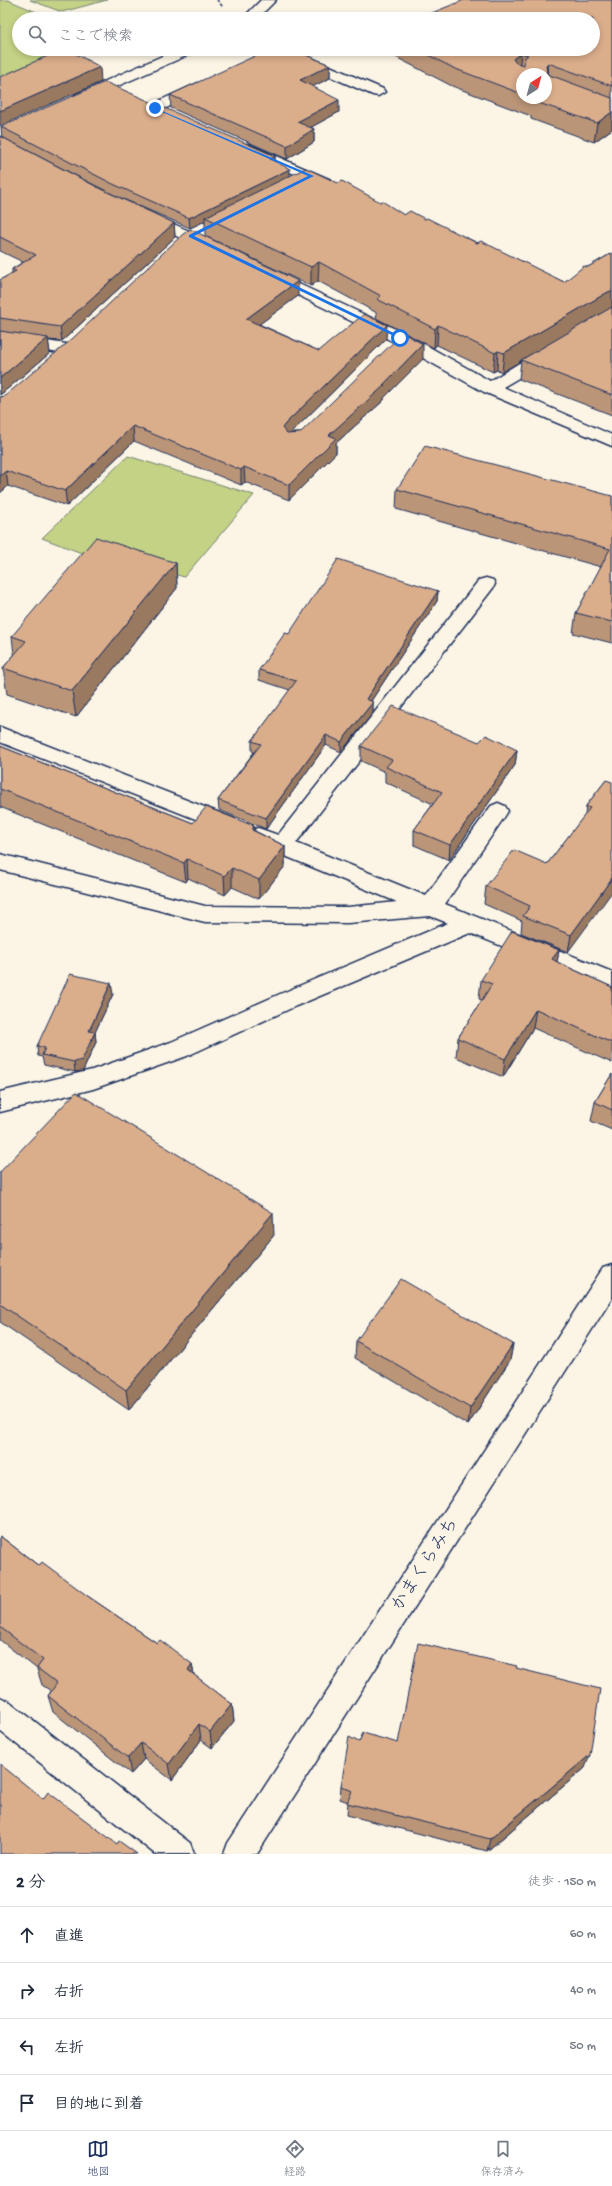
<!DOCTYPE html>
<html lang="ja">
<meta charset="utf-8">
<style>
body{margin:0;font-family:"Gochi Hand","Klee One",sans-serif;background:#f2f2f3;color:#1f2937}
.compass{position:absolute;left:516px;top:68px;width:36px;height:36px;border-radius:50%;background:#fff;box-shadow:0 2px 6px #0003;rotate:36deg}
.stop{position:absolute;width:12px;height:12px;margin:-9px;border:3px solid #1a73e8;border-radius:50%;background:#fff}
.stop.end{background:#1a73e8;border-color:#fff;box-shadow:0 1px 4px #0008}
.list{margin:0;padding:0;list-style:none}
h2{display:flex;justify-content:space-between;align-items:center;height:52px;margin:0;padding:0 16px;font-size:17px}
h2 small{font-size:13px;font-weight:400;color:#747a83}
.list li{display:grid;grid-template-columns:26px 1fr auto;gap:12px;align-items:center;box-sizing:border-box;height:56px;padding:0 16px;border-top:1px solid #e0e1e3}
.list b{display:block;font-size:15px;white-space:nowrap}
.list em{font-size:13px;font-style:normal;color:#747a83}
.icon{flex:none;width:22px;height:22px;fill:none;stroke:currentColor;stroke-width:2;stroke-linecap:round;stroke-linejoin:round}
.map{position:relative;flex:none;width:612px;height:1854px;overflow:hidden}
.search{position:absolute;background:#fff;box-shadow:0 2px 6px #0003;left:12px;right:12px;top:12px;height:44px;display:flex;align-items:center;gap:10px;box-sizing:border-box;padding:0 14px;border-radius:22px;color:#747a83;font-size:15px}
.sheet{height:276px;background:#fff}
nav{display:flex;justify-content:space-around;align-items:center;box-sizing:border-box;height:56px;border-top:1px solid #e0e1e3;background:#fff;font-size:11px;color:#747a83}
nav a{display:grid;justify-items:center;gap:2px}
nav .on{color:#1b2f5e}
.map>svg:first-child{display:block}
</style>
<div class="map">
<svg width="612" height="1854" viewBox="0 0 612 1854">
<rect width="100%" height="100%" fill="#fcf5e5"/>
<filter id="ink" filterUnits="userSpaceOnUse"><feTurbulence type="fractalNoise" baseFrequency=".025" numOctaves="2"/><feDisplacementMap in="SourceGraphic" scale="8" xChannelSelector="R" yChannelSelector="G"/><feConvolveMatrix kernelMatrix="1 2 1 2 8 2 1 2 1" color-interpolation-filters="sRGB"/></filter>
<g filter="url(#ink)">
<path fill="#c4d285" stroke="#708072" d="M0 0H8L53 19H19V49H79L81 52 0 81Z
M30 0H107L62 12Z
M128 456 254 495 184 577 102 551 95 558 42 538Z"/>
<g fill="none" stroke-linecap="round" stroke-linejoin="round">
<defs>
<path id="minor" d="M261 0H276L257 19H242Z
M178 49H197L195 52 86 100H76L74 97 76 94Z
M271 49H290L383 89 385 92 378 96 373 95 273 52Z
M198 83 205 87 203 90 160 111H150L148 108 150 105Z
M248 144 331 180 334 183 331 186H321L243 151 241 148 243 145Z
M147 212 218 244 220 247 218 250H206L142 220 139 217 142 214Z
M271 271 406 334 490 381 539 351H551L553 355 551 359 503 387 612 435V446L484 392 394 342 265 279 263 276 265 273Z
M0 334 66 344 72 345 74 349 72 353 66 354 0 344Z
M486 578 493 580 495 584 493 588 296 843 426 896 491 806 498 803 505 806 508 811 505 816 445 904 612 972V991L470 933 296 1006 187 1056 93 1089 0 1112V1092L92 1070 171 1042 280 994 448 923 430 916 348 923 205 922 0 870V854L205 906 348 907 397 902 251 842 247 836 251 830 258 828 278 835 479 580Z
M0 727 235 819 239 824 235 829 228 832 221 829 0 742Z
M0 1697 10 1702 190 1843 194 1854H155L0 1731Z"/>
<path id="major" d="M612 1265V1298L257 1854H224L228 1843 603 1268Z"/>
</defs>
<use href="#minor" stroke="#1b2f5e" stroke-width="3"/>
<use href="#major" stroke="#1b2f5e" stroke-width="3"/>
<path stroke="#1b2f5e" stroke-width="1.5" stroke-dasharray="3 2" stroke-linecap="butt" d="M217 0 223 7"/>
<use href="#minor" fill="#fcf5e5" fill-rule="evenodd"/>
<use href="#major" fill="#fcf5e5" fill-rule="evenodd"/>
</g>
<path fill="#bb9578" stroke="#1b2f5e" fill-rule="evenodd" d="M612 0V129L594 142 531 119V116L452 86 384 51V49H593ZM522 74 546 98H522Z
M330 65V78L313 86 339 112 311 127 314 129V142L287 159 171 108 170 95Z
M1 127 275 156V162L290 176 404 215 425 219 564 282 588 267 612 253V415L519 379 521 361 502 372 497 370 493 372 437 345 434 348 376 318 377 313 318 281 311 286 205 236V221L190 228 114 195 2 138Z
M0 136 101 189 174 223 175 237 62 341 48 340 50 353 0 395V280L12 273V269L23 262 0 251Z
M298 296 259 324 319 351 386 339 291 433H300L423 359 384 398V400L336 443V453L289 500 245 482 241 485 134 441 67 506 8 486 0 493V397L5 396Z
M397 489 612 496V643L573 633 576 613 601 567 396 509Z
M176 563 177 588 76 717 7 694 3 668 14 655 12 636Z
M438 591 437 601 371 701 373 702V713L341 752 326 745 266 829 219 810 218 800 254 752 252 751V741L290 690 259 680V670L289 634Z
M479 742 517 750 515 765 449 860 414 845V830L433 804 385 782V772L361 761V746Z
M0 746 193 823 254 826 255 831 285 846V866L259 899 232 887 225 895 188 878 186 882 0 807Z
M606 780 568 952 521 933 522 921 484 904 486 886 547 864 585 815 586 806Z
M559 950 557 962 612 987V1063L533 1028 503 1077 456 1057 458 1038 482 1000 479 999 481 980Z
M113 994 95 1032 96 1042 83 1071 75 1072 44 1065 42 1057 38 1056 37 1046Z
M612 1074V1130L591 1121 595 1102Z
M0 1172 274 1235 129 1410 0 1322Z
M356 1341 513 1344 510 1360 468 1425 355 1358Z
M0 1536 39 1566 89 1597 157 1643 192 1664 194 1675 232 1704 234 1721 212 1748 201 1740 172 1780 144 1759 131 1774 53 1712 48 1696 51 1691 42 1685 37 1669 0 1640Z
M516 1668 585 1768 487 1851 347 1815 348 1802 340 1799 341 1786 359 1742 398 1743Z"/>
<path fill="#997961" stroke="#1b2f5e" d="M521 53 519 72 513 59Z
M548 63 547 82 546 65Z
M330 65V78L300 93V80Z
M100 67 101 82 0 126V111Z
M339 100V112L297 135V122Z
M612 112V129L594 142 597 123Z
M314 129V142L287 159V146Z
M275 156V167L270 159Z
M290 169V179L205 217V221L190 228 189 218Z
M174 223 175 237 62 341 60 327Z
M319 262 318 281 311 286V267Z
M298 281V296L246 334V319Z
M612 291V310L521 360V361L502 372 504 353 608 292Z
M387 325 386 339 286 438 282 428 286 423Z
M438 325 437 345 434 348 435 329Z
M48 338 50 353 0 395V378Z
M423 344V359L384 398V400L336 443V453L289 500V485L329 435 383 385Z
M498 351 497 370 493 372 495 353Z
M133 426 134 441 67 506 65 491Z
M244 467 245 482 241 485V470Z
M6 471 8 486 0 493V476Z
M176 563 177 588 76 717 72 691Z
M438 591 437 601 365 710 366 699Z
M373 702V713L341 752V742Z
M326 735V745L266 829V818Z
M517 750 515 765 449 860 450 845Z
M254 826 255 845 252 830Z
M285 846V866L259 899V880Z
M187 859 188 878 186 882 184 863Z
M232 868V887L225 895 224 876Z
M612 878V892L568 952 571 935Z
M559 950 556 969 552 959Z
M111 983 113 994 91 1041 89 1031Z
M536 1009 533 1028 503 1077 505 1059Z
M95 1032 96 1042 83 1071 75 1072 74 1062Z
M273 1213 274 1235 129 1410 126 1390Z
M513 1344 510 1360 468 1425 470 1408Z
M192 1664 195 1681 188 1670Z
M232 1704 234 1721 212 1748 210 1732Z
M199 1724 201 1740 172 1780 169 1764Z
M141 1743 144 1759 131 1774 128 1758Z
M590 1755 585 1768 487 1851 490 1839Z"/>
<path fill="#daad8b" stroke="#1b2f5e" fill-rule="evenodd" d="M464 0H612V86L548 63 546 65 547 74 612 98V112L597 123 533 101 536 99 533 98H546V74H522V94L453 68 417 49H593V19H417ZM521 53 528 55 525 57 524 65 516 63 513 59Z
M63 49H67L100 67 0 111V77Z
M270 49H292L330 65 300 80 339 100 297 122 314 129 287 146 170 95Z
M105 82 275 156 270 159 290 169 189 218 113 184 1 127Z
M0 136 101 189 174 223 60 327 0 318V280L16 271 12 269 36 255 0 237Z
M306 168 338 183 342 181 380 202 382 201 404 215 410 211 425 219 427 218 477 243 481 241 564 282 584 266 588 267 612 253V291L608 292 504 353 498 351 495 353 438 325 435 329 377 299 381 296 319 262 311 267 205 217Z
M190 229 298 281 246 319 319 351 364 314 387 325 286 423 282 428 287 434 300 433 403 333 423 344 383 385H385L329 435 336 438 289 485 244 467 241 470 133 426 65 491 6 471 0 476V397L5 396 72 339 182 235Z
M612 307V395L521 360Z
M0 331 48 338 0 378Z
M425 446 612 496V622L576 613 610 549 397 489Z
M96 537 176 563 72 691 3 668 26 641 12 636Z
M338 559 438 591 366 699 373 702 341 742 326 735 266 818 218 800 261 744 252 741 296 681 259 670 285 633 289 634Z
M393 706 479 742 486 735 517 750 450 845 414 830 442 792 386 767 392 760 361 746Z
M0 746 193 823 206 807 254 826 252 830 285 846 259 880 232 868 224 876 187 859 184 863 0 789Z
M606 780 612 782V878L571 935 523 916 530 906 486 886 514 850 547 864 590 808 586 806Z
M512 931 559 950 552 959 561 964 612 987V1043L536 1009 505 1059 458 1038 492 984 481 980Z
M70 974 111 983 89 1031 95 1032 82 1060 74 1062 42 1055 45 1048 37 1046Z
M612 1074V1110L595 1102Z
M76 1092 273 1213 126 1390 0 1304V1172Z
M401 1279 513 1344 470 1408 356 1341Z
M0 1536 39 1566 42 1562 89 1597 157 1643 160 1640 192 1664 188 1670 232 1704 210 1732 199 1724 169 1764 141 1743 128 1758 48 1696 57 1683 37 1668 43 1660 0 1627Z
M418 1643 517 1666 516 1668 600 1689 590 1755 490 1839 347 1803 352 1791 341 1786 349 1737 359 1742 363 1733 398 1743Z
M0 1764 43 1799 48 1792 117 1844 119 1841 137 1854H0Z"/>
</g>
<path fill="#1a73e8" d="M153 107 314 176 194 236 402 337V340L189 237V235L308 176 153 108Z"/>
<g text-anchor="middle" dominant-baseline="central" stroke-width="4" stroke-linejoin="round" paint-order="stroke">
<g font-size="18" fill="#1b2f5e" stroke="#fcf5e5">
<text transform="translate(426 1565) rotate(-57)">かまくらみち</text>
</g>
</g>
</svg>
<svg class="compass" viewBox="-18 -18 36 36"><path d="M0-13l5 13h-10z" fill="#e53935"/><path d="M0 13l5-13h-10z" fill="#747a83"/></svg>
<div class="stop" style="left:400px;top:338px"></div>
<div class="stop end" style="left:155px;top:108px"></div>
<div class="search"><svg class="icon" aria-label="search" viewBox="0 0 24 24"><circle cx="10" cy="10" r="6"/><path d="M15 15l6 6"/></svg>ここで検索</div>
</div>
<section class="sheet">
<h2>2 分<small>徒歩 · 150 m</small></h2>
<ul class="list">
<li><svg class="icon" aria-label="ahead" viewBox="0 0 24 24"><path d="M12 20V5M6 11l6-6 6 6"/></svg><div><b>直進</b></div><em>60 m</em></li>
<li><svg class="icon" aria-label="right" viewBox="0 0 24 24"><path d="M7 20v-9h11M14 6l5 5-5 5"/></svg><div><b>右折</b></div><em>40 m</em></li>
<li><svg class="icon" aria-label="left" viewBox="0 0 24 24"><path d="M17 20v-9H6M10 6l-5 5 5 5"/></svg><div><b>左折</b></div><em>50 m</em></li>
<li><svg class="icon" aria-label="arrive" viewBox="0 0 24 24"><path d="M6 21V4h12l-3 4 3 4H6"/></svg><div><b>目的地に到着</b></div></li>
</ul>
</section>
<nav>
<a class="on"><svg class="icon" aria-label="map" viewBox="0 0 24 24"><path d="M3 6l6-2 6 2 6-2v14l-6 2-6-2-6 2zM9 4v14M15 6v14"/></svg>地図</a>
<a><svg class="icon" aria-label="directions" viewBox="0 0 24 24"><path d="M12 3l9 9-9 9-9-9zM9 14v-3h6M13 9l2 2-2 2"/></svg>経路</a>
<a><svg class="icon" aria-label="saved" viewBox="0 0 24 24"><path d="M7 4h10v16l-5-4-5 4z"/></svg>保存済み</a>
</nav>
